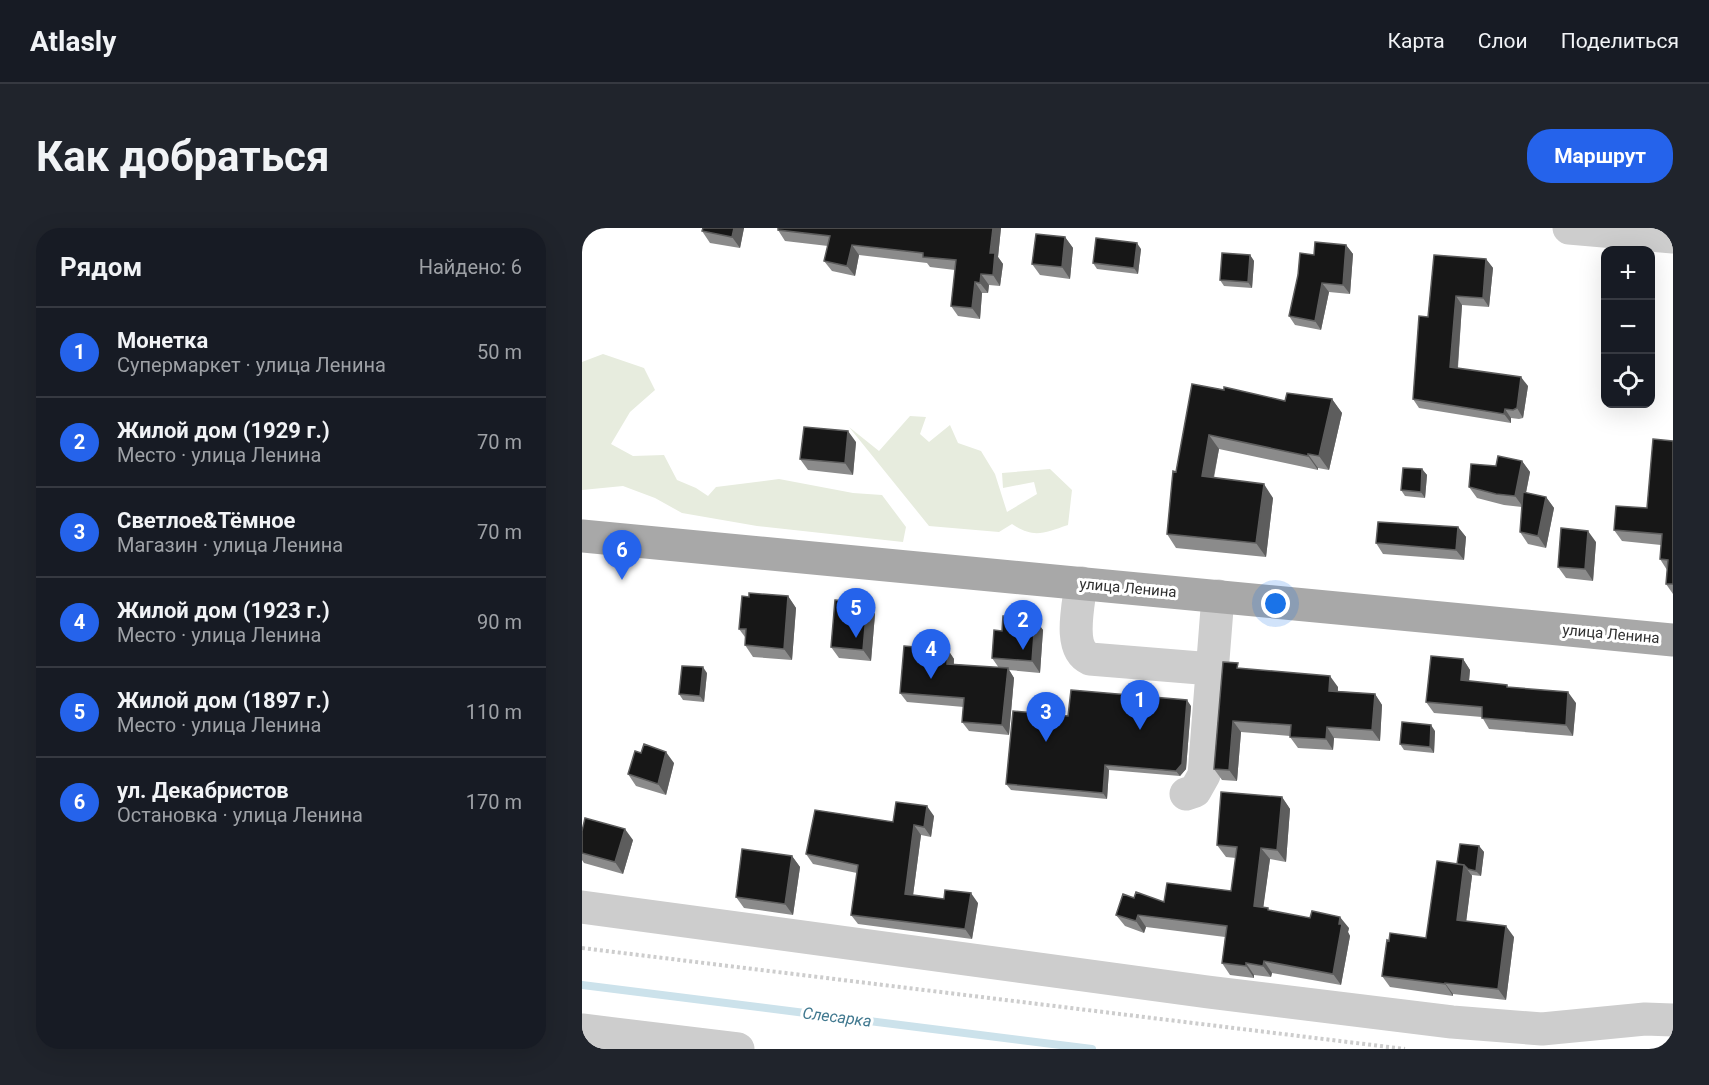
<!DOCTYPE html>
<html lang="ru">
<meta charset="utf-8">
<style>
body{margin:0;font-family:Roboto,sans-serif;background:#20242c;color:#f1f3f6}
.controls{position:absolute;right:18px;top:18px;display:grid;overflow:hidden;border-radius:12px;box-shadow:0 6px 24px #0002}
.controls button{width:54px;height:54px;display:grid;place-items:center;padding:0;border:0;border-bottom:2px solid #363941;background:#171b24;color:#f1f3f6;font:30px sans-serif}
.you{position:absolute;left:694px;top:376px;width:21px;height:21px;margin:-15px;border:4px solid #fff;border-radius:50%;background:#1a73e8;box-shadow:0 0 0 9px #1a73e833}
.badge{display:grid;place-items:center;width:39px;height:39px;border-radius:50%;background:#2563eb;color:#fff;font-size:20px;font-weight:700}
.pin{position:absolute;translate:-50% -50px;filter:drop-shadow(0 2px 3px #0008)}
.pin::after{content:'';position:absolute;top:32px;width:21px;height:18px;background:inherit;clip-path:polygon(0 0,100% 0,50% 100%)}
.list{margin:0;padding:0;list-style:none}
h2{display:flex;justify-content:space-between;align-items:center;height:78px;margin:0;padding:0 24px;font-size:26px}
h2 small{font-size:20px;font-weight:400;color:#9ea1a6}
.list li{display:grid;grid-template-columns:39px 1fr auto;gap:18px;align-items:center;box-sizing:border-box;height:90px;padding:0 24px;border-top:2px solid #363941}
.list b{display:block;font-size:22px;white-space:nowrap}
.list p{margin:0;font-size:20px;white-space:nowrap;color:#9ea1a6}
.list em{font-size:20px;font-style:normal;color:#9ea1a6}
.icon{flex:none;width:33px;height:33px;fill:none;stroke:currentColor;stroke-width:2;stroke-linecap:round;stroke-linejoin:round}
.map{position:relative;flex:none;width:1091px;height:821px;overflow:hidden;border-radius:24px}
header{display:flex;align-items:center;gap:36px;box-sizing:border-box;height:84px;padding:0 30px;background:#171b24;border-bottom:2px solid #363941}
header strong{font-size:28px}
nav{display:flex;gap:33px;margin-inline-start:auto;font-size:21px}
.intro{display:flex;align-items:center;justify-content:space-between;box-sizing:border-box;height:144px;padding:0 36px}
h1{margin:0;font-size:42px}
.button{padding:15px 27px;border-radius:24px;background:#2563eb;color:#fff;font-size:21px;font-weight:700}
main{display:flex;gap:36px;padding:0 36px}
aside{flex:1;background:#171b24;border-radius:24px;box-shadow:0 6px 24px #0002}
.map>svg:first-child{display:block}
</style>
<header>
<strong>Atlasly</strong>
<nav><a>Карта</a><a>Слои</a><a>Поделиться</a></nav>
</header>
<div class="intro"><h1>Как добраться</h1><a class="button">Маршрут</a></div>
<main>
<aside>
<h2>Рядом<small>Найдено: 6</small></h2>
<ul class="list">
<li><span class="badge">1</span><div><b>Монетка</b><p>Супермаркет · улица Ленина</p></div><em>50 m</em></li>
<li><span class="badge">2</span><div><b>Жилой дом (1929 г.)</b><p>Место · улица Ленина</p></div><em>70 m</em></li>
<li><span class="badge">3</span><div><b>Светлое&amp;Тёмное</b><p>Магазин · улица Ленина</p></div><em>70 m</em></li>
<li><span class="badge">4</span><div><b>Жилой дом (1923 г.)</b><p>Место · улица Ленина</p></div><em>90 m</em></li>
<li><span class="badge">5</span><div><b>Жилой дом (1897 г.)</b><p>Место · улица Ленина</p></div><em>110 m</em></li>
<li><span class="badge">6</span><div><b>ул. Декабристов</b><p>Остановка · улица Ленина</p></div><em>170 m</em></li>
</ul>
</aside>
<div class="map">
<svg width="1091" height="821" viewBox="0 0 1091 821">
<rect width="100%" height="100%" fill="#fff"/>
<path fill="#e7ecde" d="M21 126 62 140 73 162 48 184 29 216 51 228 82 227 95 252 114 260 126 268 134 259 197 251 271 265 300 267 324 299 321 314 175 298 100 285 73 270 41 258 0 262V134Z
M328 188 344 189 338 206 347 214 368 197 376 215 399 223 413 246 425 284 455 266 452 254 421 260 420 245 468 241 490 262 486 297C462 305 452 311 430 296L417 304 347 298 267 199 297 223Z"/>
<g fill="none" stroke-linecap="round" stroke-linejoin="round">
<path stroke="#cce2eb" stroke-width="8" d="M0 757 510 821"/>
<path stroke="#cdcdcd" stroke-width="4" stroke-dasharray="3 3" stroke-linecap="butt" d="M0 720 823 821"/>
<path stroke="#cdcdcd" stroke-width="33" d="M987 0 1091 9
M499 355C497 376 485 421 508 431L630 441
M604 566 613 563 622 547 636 368
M0 679 626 764 870 794 960 801 1063 791 1091 792
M0 802 156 821"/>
<path stroke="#a8a8a8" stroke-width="33" d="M0 308 1091 412"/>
</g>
<path fill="#8b8b8b" d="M121 0H162L158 20 128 15 120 3Z
M196 0H419L416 29 421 36 418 58 407 57 406 65H400L398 91 376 88 369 78 373 42 348 39 345 35 277 27 273 48 250 43 242 33 246 18 203 13 196 2Z
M483 9 491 20 488 51 458 47 450 36Z
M764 17 771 26 768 66 747 64 739 102 713 97 707 88 732 27Z
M559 21 556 46 515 41 511 35Z
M668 27 672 33 670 60 642 58 638 52Z
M904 31 911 40 907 79 880 77 876 140 946 158 941 190 937 191 929 190V195L837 180 831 171 846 89Z
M610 156 703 173 750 171 760 185 747 242 736 240V242L637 221 632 250 691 270 684 329 594 320 585 306 594 244Z
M1091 213V366L1084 356 1085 342 1078 331 1079 317 1040 313 1032 302 1065 280Z
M274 214 271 247 226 242 218 231Z
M940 233 948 244 944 265 964 269 972 280 964 320 946 316 938 304 940 279 922 277 895 270 887 259 914 238Z
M840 241 845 247 843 270 823 268 819 262Z
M876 299 884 309 882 332 801 326 794 315Z
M1014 314 1011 353 984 350 976 339Z
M206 368 214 380 210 432 171 429 163 417V409L157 401Z
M285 375 293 386 289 433 257 430 249 419Z
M453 391 461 402 458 445 427 442 432 450 427 507 387 503 380 494 382 479 325 474 318 465 366 422 372 431V436L417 440 410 430 420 403Z
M881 431 888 442 887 453 925 457 926 459 994 475 991 508 907 501 900 489 852 485 844 474Z
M659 440 756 459V463L793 466 800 477 798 513 752 510 751 522 716 520 708 509V508L659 504 655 553 640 552 632 541Z
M125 445 122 474 101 472 97 466Z
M609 478 604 541 598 548 527 542 525 571 429 562 424 556 486 488Z
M853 503 852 525 822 522 818 516Z
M59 525 92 535 84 567 54 558 46 546Z
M700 569 708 581 704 634 688 631 681 679 689 683 767 700 766 704 768 708 759 757 690 745 689 749 672 747V750L648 747 640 735 643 709 564 699 562 705 543 698 534 687 552 670 582 674 649 663 654 630 644 629 635 617Z
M352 588 349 609 339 607 331 667 396 675 390 711 276 696 269 687 275 645 231 636 224 626 311 594Z
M0 603 51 612 41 646 2 635 0 632Z
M897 618 902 624 899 648 890 647V648L884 693 932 709 924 772 871 766V768L808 759 800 748 844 710Z
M210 628 218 639 211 687 162 680 154 669Z"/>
<path fill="#5d5d5d" d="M152 0H162L158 20 150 9Z
M411 0H419L416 29 421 36 418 58 411 47 408 25Z
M483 9 491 20 488 51 480 39Z
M555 15 559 21 556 46 552 40Z
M270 17 277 27 273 48 265 38Z
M764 17 771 26 768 66 761 57Z
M668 27 672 33 670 60 666 54Z
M904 31 911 40 907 79 901 70Z
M399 46 407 57 406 65 398 55Z
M393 54 400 65 398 91 390 80Z
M740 55 747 64 739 102 733 93Z
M874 68 880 77 875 148 868 139Z
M939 149 946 158 941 190 935 180Z
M750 171 760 185 747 242 737 228Z
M923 181 929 190V195L922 186Z
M266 203 274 214 271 247 263 235Z
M627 207 637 221 629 262 620 248Z
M726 226 736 240V242L726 228Z
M940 233 948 244 941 279 933 268Z
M840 241 845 247 843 270 839 264Z
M682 256 691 270 684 329 674 315Z
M964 269 972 280 964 320 956 308Z
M876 299 884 309 882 332 874 322Z
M1006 303 1014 314 1011 353 1003 341Z
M206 368 214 380 210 432 202 421Z
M285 375 293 386 289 433 281 422Z
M453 391 461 402 458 445 450 433Z
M366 422 372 431 371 445 365 436Z
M881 431 888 442 886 463 879 452Z
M121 439 125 445 122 474 118 468Z
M426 440 432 450 427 507 420 497Z
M748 448 756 459 755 474 747 463Z
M986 464 994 475 991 508 984 497Z
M793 466 800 477 798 513 790 502Z
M605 472 609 478 604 541 598 548 594 543Z
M651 493 659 504 655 553 647 542Z
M849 497 853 503 852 525 848 519Z
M745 499 752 510 751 522 744 511Z
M84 524 92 535 84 567 76 556Z
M523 537 527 542 525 571 521 565Z
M700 569 708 581 704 634 695 622Z
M345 578 352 588 349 609 342 599Z
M332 597 339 607 330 675 323 666Z
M43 601 51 612 41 646 33 634Z
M897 618 902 624 899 648 894 643Z
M679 620 688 631 680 689 672 678Z
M210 628 218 639 211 687 203 676Z
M882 637 890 648 883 703 875 692Z
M389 665 396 675 390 711 383 701Z
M556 687 564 699 562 705 554 693Z
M758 689 767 700 766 704 768 708 759 757 751 746Z
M924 698 932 709 924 772 916 761Z
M682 733 690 745 689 749 681 738Z
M664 735 672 747V750L664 738Z
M863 755 871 766V768L863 756Z"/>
<path fill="#171717" stroke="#5d5d5d" stroke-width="1.5" d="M121 0H152L150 9 120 3Z
M196 0H411L408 25H413L411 47 399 46 398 55 393 54 390 80 369 78 374 32 341 29V25L270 17 265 38 242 33 248 8 196 2Z
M454 6 483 9 480 39 450 36Z
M514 10 555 15 552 40 511 35Z
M733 14 764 17 761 57 740 55 733 93 707 88 716 47 718 25 732 27Z
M640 25 668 27 666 54 638 52Z
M852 27 904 31 901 70 874 68 868 139 939 149 935 180 931 182 923 181 922 186 831 171 837 88 846 89Z
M610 156 642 162V159L703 173 705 165 750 171 737 228 726 226V228L627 207 620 248 682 256 674 315 585 306 591 243 594 244Z
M222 199 266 203 263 235 218 231Z
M1071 211 1091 213V356H1084L1086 332 1078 331 1080 306 1032 302 1034 278 1065 280Z
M916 228 940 233 933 268 914 266 887 259 889 236 914 238Z
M821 240 840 241 839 264 819 262Z
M941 264 964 269 956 308 938 304Z
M796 294 876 299 874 322 794 315Z
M979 300 1006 303 1003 341 976 339Z
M167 365 206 368 202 421 163 417 164 401H157L160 368 167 369Z
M253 372 285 375 281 422 249 419Z
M421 388 453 391 450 433 410 430 412 402 420 403Z
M322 418 366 422 365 436 426 440 420 497 380 494 382 470 318 465Z
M849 428 881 431 879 452 925 457V459L986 464 984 497 900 490V479L844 474Z
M641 434 656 435 655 440 748 448 747 463 793 466 790 502 745 499 744 511 708 509 709 497 651 493 647 542 632 541Z
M100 438 121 439 118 468 97 466Z
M489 462 605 472 600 536 594 543 523 537 521 565 424 556 431 483 486 488Z
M820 494 849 497 848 519 818 516Z
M62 516 84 524 76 556 46 546 53 523 59 525Z
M639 564 700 569 695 622 679 620 672 678 686 680V682L728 690 730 683 758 689 757 696H760L751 746 682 733 681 738 664 735V738L640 735 645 698 556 687 554 693 534 687 541 666 552 670 554 664 582 674 585 655 649 663 655 619 635 617Z
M314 574 345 578 342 599 332 597 323 666 362 671 363 662 389 665 383 701 269 687 276 637 224 626 233 582 311 594Z
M3 590 43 601 33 634 0 625V603Z
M878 616 897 618 894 643 886 641 882 637 875 636Z
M160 621 210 628 203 676 154 669Z
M855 633 882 637 875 692 924 698 916 761 863 755V756L800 748 805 712 807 713 808 705 844 710Z"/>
<g text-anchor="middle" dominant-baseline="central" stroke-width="6" stroke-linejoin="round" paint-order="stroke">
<g font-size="15" fill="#303030" stroke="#fff">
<text transform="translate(546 360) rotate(5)">улица Ленина</text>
<text transform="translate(1029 406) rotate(5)">улица Ленина</text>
</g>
<g font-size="16" font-style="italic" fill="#40788f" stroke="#fff">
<text transform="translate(255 789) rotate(7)">Слесарка</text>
</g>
</g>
</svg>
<div class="controls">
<button>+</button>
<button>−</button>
<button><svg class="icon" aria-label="locate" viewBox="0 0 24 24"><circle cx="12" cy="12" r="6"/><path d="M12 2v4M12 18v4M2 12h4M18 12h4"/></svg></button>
</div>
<div class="you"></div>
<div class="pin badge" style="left:558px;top:502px">1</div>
<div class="pin badge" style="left:441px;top:422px">2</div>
<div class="pin badge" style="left:464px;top:514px">3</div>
<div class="pin badge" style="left:349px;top:451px">4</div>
<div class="pin badge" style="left:274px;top:410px">5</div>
<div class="pin badge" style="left:40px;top:352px">6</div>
</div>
</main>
